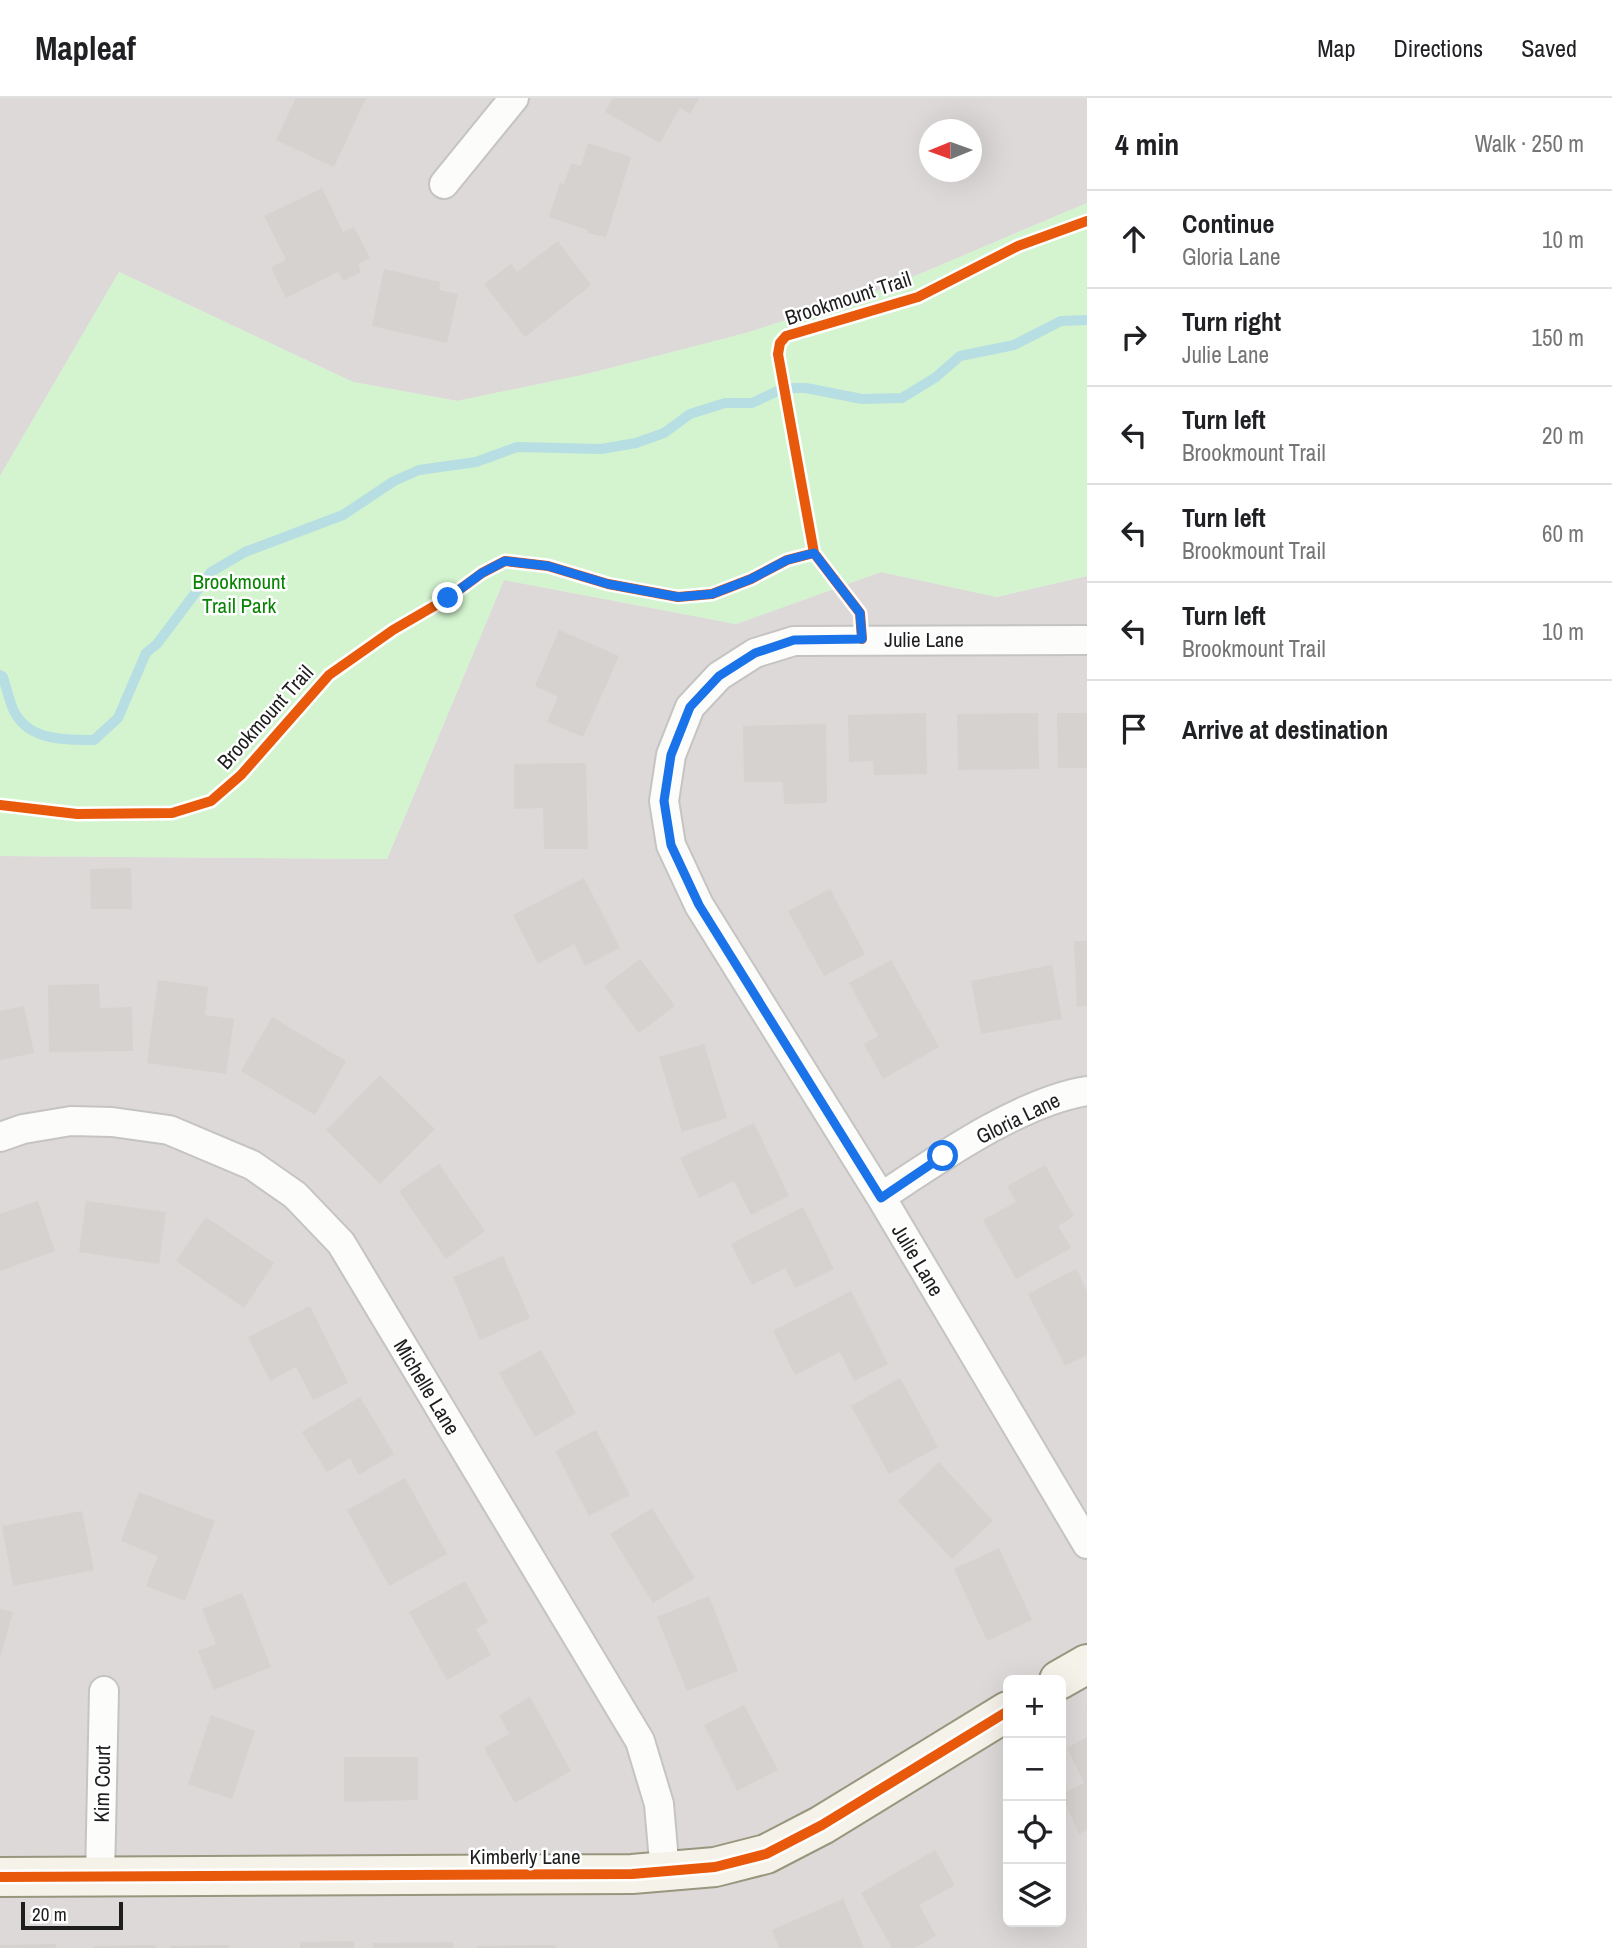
<!DOCTYPE html>
<meta charset="utf-8">
<style>
body{margin:0;font-family:"Archivo Narrow",sans-serif;background:#f6f6f6;color:#202124}
.controls{position:absolute;right:21px;bottom:21px;display:grid;overflow:hidden;border-radius:10px;box-shadow:0 7px 28px #0002}
.controls button{width:63px;height:63px;display:grid;place-items:center;padding:0;border:0;border-bottom:2px solid #e0e0e0;background:#fff;color:#202124;font:35px sans-serif}
.compass{position:absolute;left:919px;top:21px;width:63px;height:63px;border-radius:50%;background:#fff;box-shadow:0 7px 28px #0002;rotate:269deg}
.scale{position:absolute;left:21px;bottom:18px;width:102px;box-sizing:border-box;padding-left:7px;border:4px solid #1e1e1e;border-top:0;font-size:19px;line-height:24px;white-space:nowrap;color:#1e1e1e;-webkit-text-stroke:5px #fff;paint-order:stroke}
.stop{position:absolute;width:21px;height:21px;margin:-16px;border:5px solid #1a73e8;border-radius:50%;background:#fff}
.stop.end{background:#1a73e8;border-color:#fff;box-shadow:0 2px 7px #0008}
.list{margin:0;padding:0;list-style:none}
h2{display:flex;justify-content:space-between;align-items:center;height:91px;margin:0;padding:0 28px;font-size:30px}
h2 small{font-size:23px;font-weight:400;color:#757577}
.list li{display:grid;grid-template-columns:46px 1fr auto;gap:21px;align-items:center;box-sizing:border-box;height:98px;padding:0 28px;border-top:2px solid #e0e0e0}
.list b{display:block;font-size:26px;white-space:nowrap}
.list p{margin:0;font-size:23px;white-space:nowrap;color:#757577}
.list em{font-size:23px;font-style:normal;color:#757577}
.icon{flex:none;width:38px;height:38px;fill:none;stroke:currentColor;stroke-width:2;stroke-linecap:round;stroke-linejoin:round}
.map{position:relative;flex:none;width:1087px;height:1850px;overflow:hidden}
header{display:flex;align-items:center;gap:42px;box-sizing:border-box;height:98px;padding:0 35px;background:#fff;border-bottom:2px solid #e0e0e0}
header strong{font-size:33px}
nav{display:flex;gap:38px;margin-inline-start:auto;font-size:24px}
main{display:flex}
aside{flex:1;background:#fff}
.map>svg:first-child{display:block}
</style>
<header>
<strong>Mapleaf</strong>
<nav><a>Map</a><a>Directions</a><a>Saved</a></nav>
</header>
<main>
<div class="map">
<svg width="1087" height="1850" viewBox="0 0 1087 1850">
<rect width="100%" height="100%" fill="#edeae6"/>
<path fill="#dcd9d8" fill-rule="evenodd" d="M0 0H1087V105L889 189 746 235 587 276 457 303 353 284 119 174 0 378ZM930 32H972V74H930Z
M881 474 997 499 1087 478V1850H0V758L387 761 504 482 736 526ZM1008 1582H1061V1824H1008Z"/>
<path fill="#d3f4cf" d="M1087 105V478L997 499 881 474 736 526 504 482 387 761 0 758V378L119 174 353 284 457 303 587 276 746 235 889 189Z"/>
<g fill="none" stroke-linecap="round" stroke-linejoin="round">
<path stroke="#b7dee2" stroke-width="10" d="M0 577 3 579C6 589 9 601 13 611 27 643 64 642 94 642L118 620 146 555 157 546 211 474 245 454 343 417 394 383 419 372 476 364 517 349 601 351 636 345 664 335 690 316 725 305H752L784 290H806L862 301 902 300 936 279 960 258 1014 247 1061 223 1087 222"/>
</g>
<path fill="#d5d2cf" d="M296 0H366L334 69 276 42Z
M613 0H699L690 16 680 10 660 45 605 14Z
M588 45 631 59 606 139 587 135 588 132 549 119 560 85 564 86 571 65 581 68Z
M322 90 343 134 354 129 370 160 358 166 361 174 343 183 338 174 286 200 271 169 286 162 264 118Z
M558 143 591 187 525 239 484 186 511 166 517 174Z
M384 171 440 184 439 192 458 196 447 245 372 228Z
M559 532 619 558 583 639 547 624 558 599 535 588Z
M926 615 927 676 874 677 873 663 849 664 848 617Z
M1038 615 1039 671 958 672 957 616Z
M1057 615H1087V670H1058Z
M826 626 827 705 784 706 783 684H744L743 628Z
M586 665 588 751H544L543 710 514 711V666Z
M131 770 132 811H91L90 771Z
M584 780 620 850 585 868 574 846 538 866 513 817Z
M830 791 865 856 824 878 788 813Z
M1074 843H1087V908L1077 909Z
M640 861 675 908 639 935 604 888Z
M891 862 939 949 883 981 864 946 878 938 849 885Z
M1052 867 1062 921 981 936 971 883Z
M158 882 208 889 205 917 234 921 226 976 147 965Z
M99 886 100 910 132 909 133 953 49 954 48 887Z
M24 908 34 955 0 962V913Z
M272 919 346 963 315 1017 241 973Z
M704 946 727 1020 682 1034 659 959Z
M380 977 435 1031 380 1086 326 1032Z
M754 1025 789 1098 751 1117 734 1083 699 1100 680 1060Z
M439 1066 485 1133 446 1161 399 1093Z
M1045 1067 1074 1118 1058 1128 1071 1150 1016 1181 983 1122 1016 1104 1007 1088Z
M38 1103 55 1153 0 1173V1116Z
M86 1103 166 1114 159 1166 79 1154Z
M803 1109 834 1171 795 1190 785 1170 752 1187 731 1146Z
M206 1119 274 1165 244 1210 176 1163Z
M503 1158 530 1220 480 1242 453 1179Z
M1076 1171 1087 1193V1257L1065 1268 1028 1196Z
M851 1193 888 1266 854 1283 840 1254 795 1277 773 1233Z
M310 1208 348 1285 313 1302 296 1269 270 1283 248 1239Z
M541 1252 576 1315 535 1339 499 1275Z
M900 1280 938 1349 889 1376 851 1308Z
M360 1299 394 1356 359 1377 350 1360 327 1374 302 1334Z
M596 1332 630 1397 589 1418 555 1353Z
M939 1364 993 1423 952 1461 898 1403Z
M405 1380 447 1456 389 1488 347 1412Z
M139 1394 215 1423 185 1503 146 1488 158 1458 121 1443Z
M652 1410 695 1480 653 1505 610 1436Z
M82 1413 94 1472 13 1488 2 1428Z
M999 1450 1032 1522 987 1543 954 1471Z
M465 1483 488 1524 476 1531 491 1557 447 1582 409 1514Z
M242 1495 271 1569 214 1592 198 1553 216 1546 202 1511Z
M709 1498 738 1573 687 1593 657 1519Z
M0 1511 13 1514 1 1557H0Z
M530 1599 571 1673 515 1705 484 1650 509 1636 499 1617Z
M744 1607 778 1672 737 1693 704 1627Z
M211 1617 255 1633 232 1701 188 1686Z
M1087 1639V1732L1079 1736 1061 1696 1084 1685 1067 1650Z
M344 1659H418V1702L344 1704Z
M935 1752 955 1787 919 1807 936 1838 915 1850H892L861 1795Z
M843 1801 864 1850H779L772 1832Z
M354 1843V1850H300V1844Z
M453 1844V1850H373V1845Z
M56 1846V1850H0V1847Z
M156 1847V1850H94V1848Z
M229 1847V1850H170V1848Z
M556 1847V1850H477V1848Z"/>
<g fill="none" stroke-linecap="round" stroke-linejoin="round">
<defs>
<path id="street" d="M444 86 514 0
M1087 542 794 543 755 555 719 578 690 609 671 657 664 703 671 747 699 807 881 1099 1087 1446
M0 1039 23 1031 71 1023 112 1024 169 1032 252 1067 295 1097 341 1145 640 1643 659 1706 665 1775
M881 1099C937 1062 1021 1003 1087 993
M100 1779 104 1593"/>
<path id="secondary" d="M1059 1582 1087 1566
M0 1779 632 1776 715 1769 766 1756 822 1727 1008 1613"/>
</defs>
<use href="#street" stroke="#c5c4c2" stroke-width="32"/>
<use href="#secondary" stroke="#98967d" stroke-width="42"/>
<use href="#street" stroke="#fcfcfb" stroke-width="28"/>
<use href="#secondary" stroke="#f4f2e9" stroke-width="38"/>
<defs>
<path id="cycleway" d="M814 455 778 256 780 245 786 238 918 199 1018 148 1087 123
M0 707 77 716 172 715 211 703 241 677 329 577 393 532 448 500 482 475 505 463 548 468 608 486 678 499 712 496 751 481 787 462 814 455 860 515 862 541
M0 1779 632 1776 715 1769 766 1756 822 1727 1008 1613"/>
</defs>
<use href="#cycleway" stroke="#fff" stroke-width="15"/>
<use href="#cycleway" stroke="#e8590c" stroke-width="10"/>
</g>
<g fill="none" stroke-linecap="round" stroke-linejoin="round">
<path stroke="#1a73e8" stroke-width="9" d="M448 500 482 475 505 463 548 468 608 486 678 499 712 496 751 481 787 462 814 455 860 515 862 541 794 542 755 555 719 578 690 609 671 657 664 703 671 747 699 807 881 1100 943 1058"/>
</g>
<g text-anchor="middle" dominant-baseline="central" stroke-width="5" stroke-linejoin="round" paint-order="stroke">
<g font-size="21" fill="#1e1e1e" stroke="#fff">
<text transform="translate(848 200) rotate(-18)">Brookmount Trail</text>
<text x="924" y="541">Julie Lane</text>
<text transform="translate(265 619) rotate(-48)">Brookmount Trail</text>
<text transform="translate(1018 1020) rotate(-26)">Gloria Lane</text>
<text transform="translate(918 1162) rotate(59)">Julie Lane</text>
<text transform="translate(427 1289) rotate(59)">Michelle Lane</text>
<text transform="translate(102 1686) rotate(-89)">Kim Court</text>
<text x="525" y="1758">Kimberly Lane</text>
</g>
<g font-size="21" fill="#088404" stroke="#fff">
<text x="239" y="483">Brookmount<tspan x="239" dy="24">Trail Park</tspan></text>
</g>
</g>
</svg>
<div class="controls">
<button>+</button>
<button>−</button>
<button><svg class="icon" aria-label="locate" viewBox="0 0 24 24"><circle cx="12" cy="12" r="6"/><path d="M12 2v4M12 18v4M2 12h4M18 12h4"/></svg></button>
<button><svg class="icon" aria-label="layers" viewBox="0 0 24 24"><path d="M12 4l9 5-9 5-9-5zM3 14l9 5 9-5"/></svg></button>
</div>
<svg class="compass" viewBox="-18 -18 36 36"><path d="M0-13l5 13h-10z" fill="#e53935"/><path d="M0 13l5-13h-10z" fill="#757577"/></svg>
<div class="scale">20 m</div>
<div class="stop" style="left:943px;top:1058px"></div>
<div class="stop end" style="left:448px;top:500px"></div>
</div>
<aside>
<h2>4 min<small>Walk · 250 m</small></h2>
<ul class="list">
<li><svg class="icon" aria-label="ahead" viewBox="0 0 24 24"><path d="M12 20V5M6 11l6-6 6 6"/></svg><div><b>Continue</b><p>Gloria Lane</p></div><em>10 m</em></li>
<li><svg class="icon" aria-label="right" viewBox="0 0 24 24"><path d="M7 20v-9h11M14 6l5 5-5 5"/></svg><div><b>Turn right</b><p>Julie Lane</p></div><em>150 m</em></li>
<li><svg class="icon" aria-label="left" viewBox="0 0 24 24"><path d="M17 20v-9H6M10 6l-5 5 5 5"/></svg><div><b>Turn left</b><p>Brookmount Trail</p></div><em>20 m</em></li>
<li><svg class="icon" aria-label="left" viewBox="0 0 24 24"><path d="M17 20v-9H6M10 6l-5 5 5 5"/></svg><div><b>Turn left</b><p>Brookmount Trail</p></div><em>60 m</em></li>
<li><svg class="icon" aria-label="left" viewBox="0 0 24 24"><path d="M17 20v-9H6M10 6l-5 5 5 5"/></svg><div><b>Turn left</b><p>Brookmount Trail</p></div><em>10 m</em></li>
<li><svg class="icon" aria-label="arrive" viewBox="0 0 24 24"><path d="M6 21V4h12l-3 4 3 4H6"/></svg><div><b>Arrive at destination</b></div></li>
</ul>
</aside>
</main>
